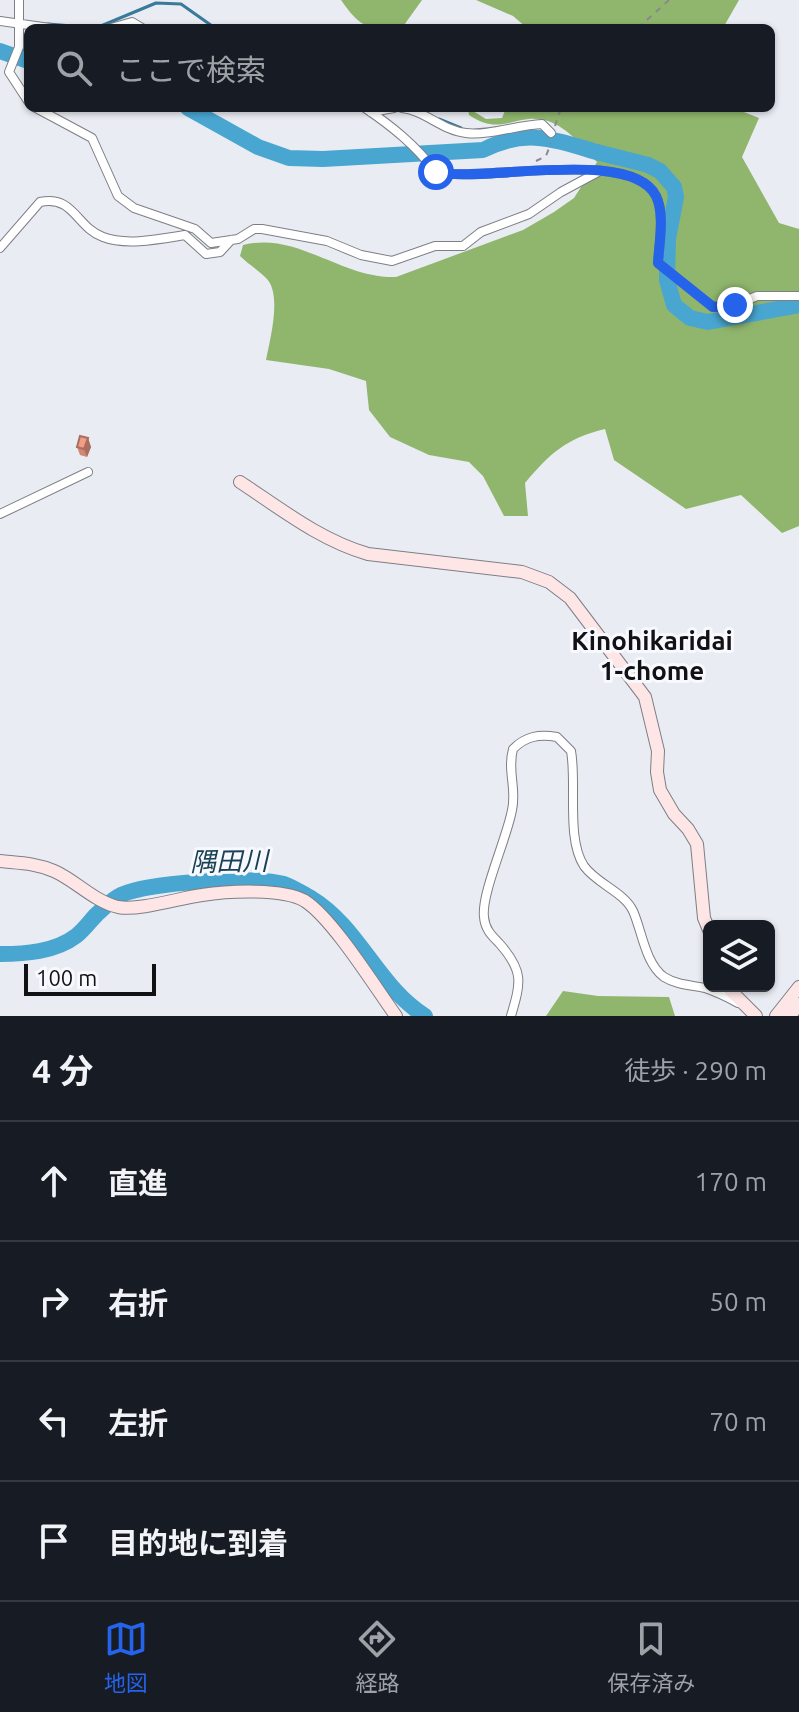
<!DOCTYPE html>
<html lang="ja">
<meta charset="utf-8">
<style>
body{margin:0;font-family:Ubuntu,"Noto Sans JP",sans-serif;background:#242831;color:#f1f3f6}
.controls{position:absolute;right:24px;bottom:24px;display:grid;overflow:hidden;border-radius:12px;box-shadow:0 2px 6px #0004}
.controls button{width:72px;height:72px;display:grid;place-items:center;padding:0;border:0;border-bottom:2px solid #363941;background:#171b24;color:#f1f3f6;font:40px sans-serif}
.scale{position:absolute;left:24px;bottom:20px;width:132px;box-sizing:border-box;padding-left:8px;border:4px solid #121215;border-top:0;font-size:22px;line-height:28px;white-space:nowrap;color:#121215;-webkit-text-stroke:6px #f8f9ff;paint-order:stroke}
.stop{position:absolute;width:24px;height:24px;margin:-18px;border:6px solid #2563eb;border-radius:50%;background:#fff}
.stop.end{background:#2563eb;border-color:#fff;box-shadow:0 2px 8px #0008}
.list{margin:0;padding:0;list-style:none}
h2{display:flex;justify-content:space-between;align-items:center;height:104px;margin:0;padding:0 32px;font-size:34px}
h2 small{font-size:26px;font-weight:400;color:#9ea1a6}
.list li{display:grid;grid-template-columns:52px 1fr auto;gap:24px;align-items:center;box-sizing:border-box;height:120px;padding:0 32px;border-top:2px solid #363941}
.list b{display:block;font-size:30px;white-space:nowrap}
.list em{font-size:26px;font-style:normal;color:#9ea1a6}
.icon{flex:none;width:44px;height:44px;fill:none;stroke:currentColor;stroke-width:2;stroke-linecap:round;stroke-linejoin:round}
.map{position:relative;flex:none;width:799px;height:1016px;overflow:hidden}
.search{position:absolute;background:#171b24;box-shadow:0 2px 6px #0004;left:24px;right:24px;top:24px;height:88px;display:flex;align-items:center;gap:20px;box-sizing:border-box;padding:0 28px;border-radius:12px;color:#9ea1a6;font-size:30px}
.sheet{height:584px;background:#171b24}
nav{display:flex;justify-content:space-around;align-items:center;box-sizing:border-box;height:112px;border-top:2px solid #363941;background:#171b24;font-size:22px;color:#9ea1a6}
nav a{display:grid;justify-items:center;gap:4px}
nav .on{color:#2563eb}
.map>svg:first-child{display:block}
</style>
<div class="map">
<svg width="799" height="1016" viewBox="0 0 799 1016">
<rect width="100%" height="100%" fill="#eaecf3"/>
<path fill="#90b66d" d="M341 0H422L402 28C367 28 362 30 341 0Z
M476 0H739L723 28H527L513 16Z
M468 108 486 119 502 118 506 108H734L759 118 742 157 779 223 799 229V526L782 533 741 495 686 509 614 460 605 429C567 438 550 453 525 483L528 516H504L483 476 469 462 429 455 390 437 369 410 366 381 329 369 266 360C270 339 283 292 265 277 257 269 248 264 240 256L243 245C298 231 341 279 396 277L523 230 554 212 574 198 597 162C583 147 568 128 548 121 517 111 502 138 469 115Z
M563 991 598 996 669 997 675 1016H546Z"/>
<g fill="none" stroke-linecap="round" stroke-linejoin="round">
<path stroke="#387a99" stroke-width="3" d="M48 24 96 28 156 3 181 4 215 28
M20 58 28 39
M439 119 461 128
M500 134C517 132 532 128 547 138"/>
<path stroke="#49a6d1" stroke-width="16" d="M0 51 28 61
M188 108 258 147 289 158 323 159 483 150C524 129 550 138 593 151 611 156 630 160 648 165L660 171 674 187 676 197 668 239 667 280 674 305 690 318 708 322 799 305
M0 954C25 954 55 952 76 936 84 930 90 921 97 914 104 908 112 899 121 895 148 882 254 876 284 884 293 887 303 894 311 898 359 927 378 987 425 1016"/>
<defs>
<path id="street" d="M19 0V47L9 72 28 101
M0 21 50 28
M111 28 132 22 142 28
M36 108 92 138 118 196 134 208 195 229 211 243 238 239 254 229H262L327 241 361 255 392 261 435 246H463L481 232 529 214 561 192 598 172
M365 108C393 127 415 145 436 172 483 183 631 147 656 196 665 214 659 244 658 263L713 307 735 305 757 296H799
M402 108C424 110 443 131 466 133 488 136 518 125 542 124L551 133
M371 112 394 108
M0 248 40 202C74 195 76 227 103 237 126 246 160 239 185 235L206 254 220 252 231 240
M0 514 88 472
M511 1016C521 982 524 971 499 943 491 935 485 929 484 917 481 894 507 838 512 810 517 789 507 771 513 749 526 736 539 734 557 737L571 751C577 783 566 839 584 866 597 884 624 892 633 911 642 931 645 963 664 977 677 985 690 985 705 988 717 992 727 997 738 1003"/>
<path id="secondary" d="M240 482C281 509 320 540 368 554L522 572 549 582 570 598 645 697 658 751 657 772 660 790 674 814 688 829 697 844 704 918 709 930
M0 861C19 863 36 863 54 871 75 880 95 902 118 907 140 911 179 898 202 895 228 891 283 888 305 901 333 919 375 987 396 1016
M729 986 731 991 756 1016
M776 1016 799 987
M790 1016 799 1004"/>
</defs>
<use href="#street" stroke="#7d7f85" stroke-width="10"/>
<use href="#secondary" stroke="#7d7f85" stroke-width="14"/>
<path stroke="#88898e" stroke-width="2" stroke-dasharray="6 6" stroke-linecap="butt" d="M638 28 669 0
M555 126 561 108
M536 161 546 156 551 143"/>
<use href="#street" stroke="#fff" stroke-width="8"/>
<use href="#secondary" stroke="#fee6e7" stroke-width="12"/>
</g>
<path fill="#d08773" d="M88 438 91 447 87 457 80 455 77 447Z"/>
<path fill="#a96e5e" d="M88 438 91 447 87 457 84 449Z"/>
<path fill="#f29d86" stroke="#a96e5e" stroke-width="2" d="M80 436 88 438 84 449 77 447Z"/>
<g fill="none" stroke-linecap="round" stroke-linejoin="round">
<path stroke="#2563eb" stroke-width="10" d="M436 172C483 183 631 147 656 196 665 214 659 244 658 263L713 307 735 305"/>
</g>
<g text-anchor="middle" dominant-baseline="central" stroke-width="6" stroke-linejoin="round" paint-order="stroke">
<g font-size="26" font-weight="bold" fill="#121215" stroke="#f8f9ff">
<text x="652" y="640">Kinohikaridai<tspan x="652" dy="30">1-chome</tspan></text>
</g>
<g font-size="26" font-style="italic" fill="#1a4255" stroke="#f8f9ff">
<text transform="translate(229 861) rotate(-1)">隅田川</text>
</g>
</g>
</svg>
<div class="controls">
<button><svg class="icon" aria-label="layers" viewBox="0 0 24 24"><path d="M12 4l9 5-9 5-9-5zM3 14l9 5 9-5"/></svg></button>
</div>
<div class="scale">100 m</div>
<div class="stop" style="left:436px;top:172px"></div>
<div class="stop end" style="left:735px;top:305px"></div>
<div class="search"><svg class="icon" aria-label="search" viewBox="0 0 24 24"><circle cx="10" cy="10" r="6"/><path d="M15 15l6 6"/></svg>ここで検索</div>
</div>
<section class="sheet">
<h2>4 分<small>徒歩 · 290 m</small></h2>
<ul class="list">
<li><svg class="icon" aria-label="ahead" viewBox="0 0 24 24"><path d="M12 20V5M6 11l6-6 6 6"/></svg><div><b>直進</b></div><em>170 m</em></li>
<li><svg class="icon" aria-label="right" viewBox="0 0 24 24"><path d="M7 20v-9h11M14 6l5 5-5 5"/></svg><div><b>右折</b></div><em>50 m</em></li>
<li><svg class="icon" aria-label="left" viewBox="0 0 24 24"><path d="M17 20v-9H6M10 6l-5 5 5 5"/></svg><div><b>左折</b></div><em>70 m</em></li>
<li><svg class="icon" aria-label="arrive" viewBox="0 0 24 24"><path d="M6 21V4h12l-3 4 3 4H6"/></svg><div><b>目的地に到着</b></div></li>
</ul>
</section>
<nav>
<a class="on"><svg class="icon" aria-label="map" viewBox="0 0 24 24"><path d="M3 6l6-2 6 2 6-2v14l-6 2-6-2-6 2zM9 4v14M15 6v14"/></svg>地図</a>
<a><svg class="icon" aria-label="directions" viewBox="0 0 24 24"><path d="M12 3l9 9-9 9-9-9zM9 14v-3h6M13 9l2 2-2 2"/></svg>経路</a>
<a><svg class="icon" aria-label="saved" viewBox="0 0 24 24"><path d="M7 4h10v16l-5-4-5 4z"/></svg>保存済み</a>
</nav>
